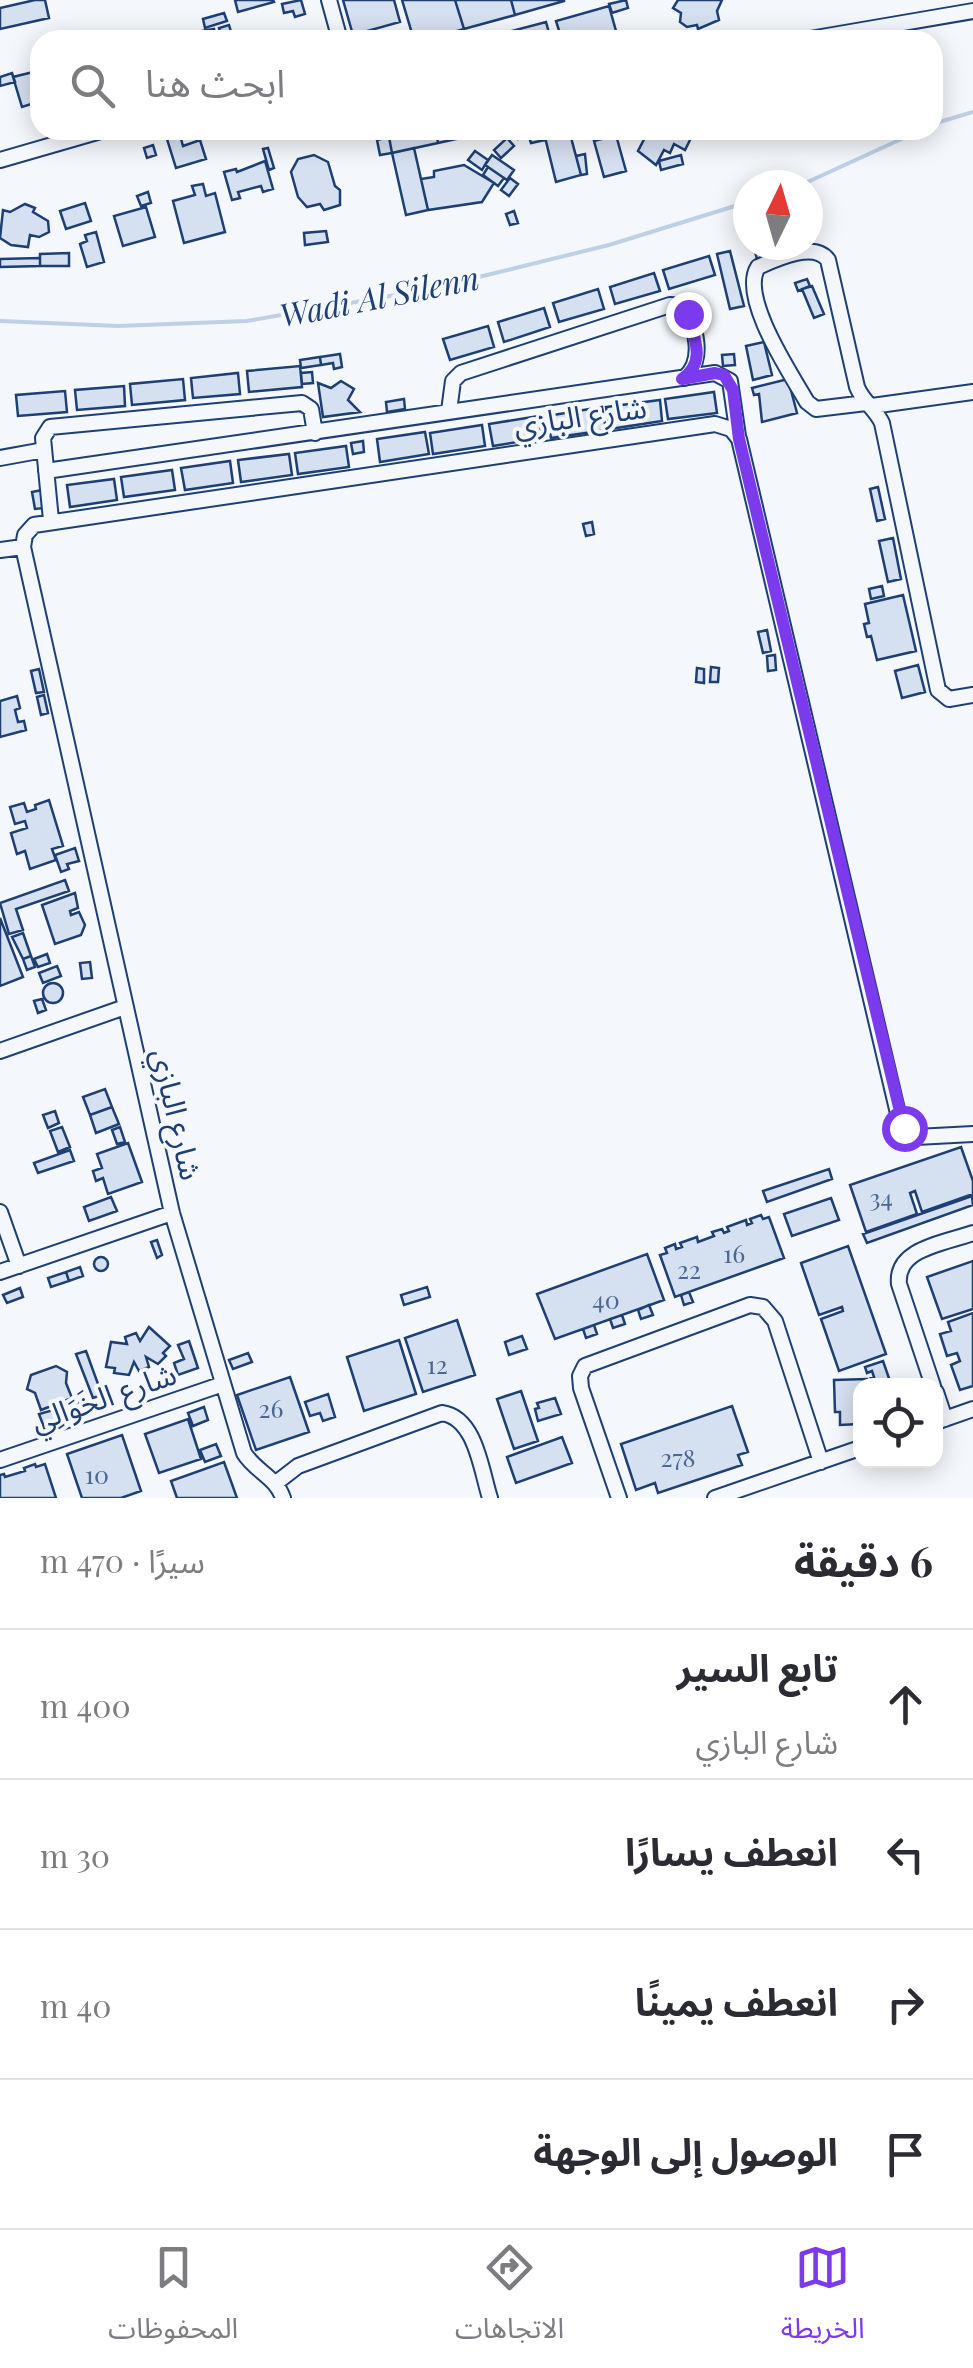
<!DOCTYPE html>
<html lang="ar">
<meta charset="utf-8">
<style>
body{margin:0;font-family:"Playfair Display","Noto Sans Arabic",serif;background:#f7f7f7;color:#2b2b33;direction:rtl}
.controls{position:absolute;right:30px;bottom:30px;display:grid;overflow:hidden;border-radius:20px;box-shadow:0 5px 25px #0003}
.controls button{width:90px;height:90px;display:grid;place-items:center;padding:0;border:0;border-bottom:2px solid #e1e1e2;background:#fff;color:#2b2b33;font:50px sans-serif}
.compass{position:absolute;left:733px;top:170px;width:90px;height:90px;border-radius:50%;background:#fff;box-shadow:0 5px 25px #0003;rotate:5deg}
.stop{position:absolute;width:30px;height:30px;margin:-22px;border:8px solid #7c3aed;border-radius:50%;background:#fff}
.stop.end{background:#7c3aed;border-color:#fff;box-shadow:0 2px 10px #0008}
.list{margin:0;padding:0;list-style:none}
h2{display:flex;justify-content:space-between;align-items:center;height:130px;margin:0;padding:0 40px;font-size:42px}
h2 small{font-size:32px;font-weight:400;color:#7c7c81}
.list li{display:grid;grid-template-columns:65px 1fr auto;gap:30px;align-items:center;box-sizing:border-box;height:150px;padding:0 40px;border-top:2px solid #e1e1e2}
.list b{display:block;font-size:38px;white-space:nowrap}
.list p{margin:0;font-size:32px;white-space:nowrap;color:#7c7c81}
.list em{font-size:32px;font-style:normal;color:#7c7c81}
.icon{flex:none;width:55px;height:55px;fill:none;stroke:currentColor;stroke-width:2;stroke-linecap:round;stroke-linejoin:round}
.map{position:relative;flex:none;width:973px;height:1498px;overflow:hidden;direction:ltr}
.search{position:absolute;background:#fff;box-shadow:0 5px 25px #0003;left:30px;right:30px;top:30px;height:110px;display:flex;align-items:center;gap:25px;box-sizing:border-box;padding:0 35px;border-radius:30px;color:#7c7c81;font-size:38px}
.sheet{height:730px;background:#fff}
nav{display:flex;justify-content:space-around;align-items:center;box-sizing:border-box;height:140px;border-top:2px solid #e1e1e2;background:#fff;font-size:28px;color:#7c7c81}
nav a{display:grid;justify-items:center;gap:5px}
nav .on{color:#7c3aed}
.map>svg:first-child{display:block}
</style>
<div class="map">
<svg width="973" height="1498" viewBox="0 0 973 1498">
<rect width="100%" height="100%" fill="#f4f7fb"/>
<g fill="none" stroke-linecap="round" stroke-linejoin="round">
<path stroke="#bed0e5" stroke-width="4" d="M933 124 973 112
M801 185 921 130
M0 321 118 326 247 321 430 289 609 245 748 202"/>
</g>
<path fill="#d5e0f0" stroke="#1d3f73" stroke-width="2.5" d="M35 0H45L49 18 0 29V8Z
M235 0H273L274 2 238 12Z
M301 0 305 14 295 17 293 11 284 13 282 4Z
M343 0H394L400 22 353 35Z
M402 0H455L464 29 426 40H414Z
M455 0H511L515 15 464 29Z
M511 0H564V1L515 15Z
M626 0 628 8 612 13 609 4Z
M678 0H722L717 11 719 20 698 29 697 25 687 27 680 22 681 13 673 8Z
M609 6 616 31 598 36 599 40H562L556 21Z
M224 13 227 21 205 28 203 19Z
M546 22 551 40H481V39Z
M229 25 232 35 222 39 219 28Z
M214 29 217 40H181L192 36 191 33Z
M402 32 404 40H374Z
M37 71 40 101 32 107 31 104 22 107 13 77Z
M12 73 15 82 0 86V77Z
M423 130H436L438 143 392 153 389 137Z
M436 130H454L456 139 438 143Z
M550 130 518 139 516 130Z
M569 130 581 175 556 182 544 133Z
M649 130H695L685 150 674 144 670 153 664 150 656 165 638 151Z
M544 133 545 140 531 143 529 137Z
M180 135 183 146 200 140 206 159 176 168 167 139Z
M616 135 626 171 604 177 594 141Z
M389 137 392 153 380 155 377 140Z
M507 138 514 146 501 158 494 150Z
M153 145 156 155 147 158 144 148Z
M268 148 274 168 269 170 263 149Z
M414 148 428 210 406 215 392 153Z
M475 151 488 160 482 170 468 160Z
M585 154 587 174 581 175 576 156Z
M314 155 328 162 335 186 340 190V205L324 210 320 204 307 207 298 197 291 172 298 159Z
M492 155 514 170 507 180 485 165Z
M681 155 683 164 661 170 659 161Z
M265 161 273 189 263 192 261 186 238 192 240 198 232 200 224 172 236 169 237 172Z
M464 165 494 183 482 202 428 210 421 179 434 177V171Z
M488 167 504 178 498 186 483 175Z
M510 178 518 184 509 196 501 190Z
M203 184 206 196 215 193 225 232 184 243 173 201 195 195 192 186Z
M148 192 151 203 141 206 137 196Z
M85 203 91 221 66 229 60 211Z
M25 204 35 208 33 212 48 221 49 232 39 237 30 235 28 247 11 245 0 238 3 210 10 212Z
M146 207 155 237 123 246 114 216Z
M514 211 518 223 510 225 506 214Z
M326 231 328 242 305 245 304 233Z
M96 232 104 262 87 267 80 244 87 241 85 235Z
M768 245H788L790 252 757 259 754 248Z
M730 251 744 306 730 309 717 254Z
M69 253V266H40V254Z
M709 256 715 275 669 289 663 270Z
M40 258V266L0 267V259Z
M654 273 660 291 615 304 610 287Z
M807 279 810 286 798 291 795 283Z
M812 286 824 314 814 318 802 289Z
M598 289 604 309 559 322 553 303Z
M544 308 550 327 504 342 498 322Z
M488 326 494 347 450 360 443 339Z
M764 342 772 375 753 380 746 346Z
M340 354 342 367 334 369 333 363 321 365 320 357Z
M734 354 735 365 723 366 722 355Z
M320 357 321 365 301 368 300 360Z
M300 366 302 387 249 392 247 371Z
M312 372 313 383 302 384 301 373Z
M238 373 240 394 193 398 191 378Z
M183 379 185 400 132 405 130 384Z
M788 379 797 413 762 422 759 394 754 395 752 388Z
M341 381 354 389 348 400 360 412 323 417 318 383 331 388Z
M124 386 125 406 77 410 75 390Z
M65 391 67 412 18 416 16 395Z
M714 392 717 413 668 419 665 399Z
M404 399 405 409 387 412 386 402Z
M660 400 662 421 610 429 606 407Z
M602 407 606 430 551 438 547 416Z
M539 416 542 438 493 446 489 424Z
M482 425 485 446 433 454 430 433Z
M425 432 429 454 380 462 377 439Z
M363 441 364 452 353 454 351 443Z
M346 446 349 467 298 474 295 453Z
M289 454 292 475 241 482 238 460Z
M230 461 233 483 185 490 181 468Z
M172 470 175 490 124 497 121 477Z
M114 479 117 500 70 507 67 485Z
M878 487 885 519 877 521 870 489Z
M42 490 45 508 35 509 32 492Z
M592 522 594 534 586 536 583 524Z
M893 538 901 579 888 582 879 541Z
M882 586 884 596 871 599 869 589Z
M903 595 916 651 877 660 871 636 867 637 864 624 869 623 865 604Z
M767 630 771 651 763 653 758 632Z
M775 655 776 670 768 671 767 656Z
M918 665 925 692 902 698 895 671Z
M711 667 719 668 718 682H710Z
M697 668 704 669V683L696 682Z
M39 669 44 692 36 693 31 671Z
M44 695 48 713 41 715 37 697Z
M17 696 20 708 15 710 18 722 24 721 26 730 0 737V701Z
M49 800 63 846 52 849 56 860 30 869 25 851 17 854 11 833 27 828 25 821 15 824 10 807 24 803 27 812 36 809 35 805Z
M75 848 79 861 67 864 69 869 61 872 55 855Z
M65 880 69 891 16 909 23 930 9 934 0 903Z
M75 893 78 908 70 911 71 915 79 912 85 925 81 935 55 944 42 905Z
M0 918 23 977 0 986Z
M23 933 31 956 23 959 12 937Z
M47 954 50 963 38 967 34 959Z
M31 956 35 967 27 970 23 959Z
M90 962 92 978 82 979 80 963Z
M57 966 61 976 43 983 39 973Z
M43 993a10 10 0 1 1 20 0a10 10 0 1 1-20 0Z
M42 999 46 1010 38 1013 34 1001Z
M105 1089 112 1107 90 1115 83 1097Z
M112 1107 119 1124 96 1133 90 1115Z
M55 1111 59 1123 48 1128 43 1115Z
M62 1127 70 1147 58 1152 50 1131Z
M120 1127 125 1142 117 1144 112 1130Z
M128 1143 142 1182 108 1194 103 1178 96 1181 93 1171 102 1168 97 1154Z
M961 1147 973 1181V1194L922 1212 915 1191 910 1193 917 1214 866 1232 850 1185Z
M70 1150 74 1161 38 1173 34 1163Z
M829 1169 832 1179 767 1202 763 1191Z
M972 1196 973 1205 867 1243 863 1234Z
M111 1197 117 1211 89 1221 84 1207Z
M831 1198 839 1220 792 1236 784 1214Z
M761 1215 763 1219 769 1217 784 1258 675 1297 660 1255 667 1253 665 1248 675 1244 676 1249 682 1247 680 1243 697 1237 698 1242 714 1236 712 1232 722 1229 724 1233 729 1231 727 1227 746 1220 747 1225 752 1223 750 1219Z
M157 1240 162 1255 157 1258 151 1242Z
M848 1246 886 1354 839 1371 821 1319 843 1311 842 1307 819 1315 801 1263Z
M647 1254 664 1300 555 1339 537 1294Z
M94 1264a7 7 0 1 1 14 0a7 7 0 1 1-14 0Z
M973 1261V1309L942 1319 927 1277Z
M80 1267 83 1276 69 1281 66 1272Z
M66 1272 69 1281 51 1287 48 1278Z
M427 1287 430 1297 404 1305 401 1295Z
M20 1288 23 1297 7 1303 3 1295Z
M689 1292 693 1302 684 1305 681 1295Z
M649 1305 653 1315 641 1319 638 1310Z
M973 1313V1386L960 1390 951 1365 960 1361 957 1353 947 1356 940 1334 951 1331 948 1322Z
M622 1315 625 1324 613 1328 610 1319Z
M457 1320 475 1375 423 1392 405 1338Z
M594 1325 597 1334 586 1338 583 1329Z
M149 1327 170 1346 163 1353 166 1356 158 1364 146 1357 149 1367 139 1371 134 1362 129 1375 114 1373 115 1368 106 1367 111 1342 127 1344 125 1337 136 1333 140 1341Z
M522 1336 527 1349 509 1355 505 1342Z
M399 1340 416 1394 364 1411 347 1357Z
M189 1341 198 1368 178 1375 174 1363 184 1359 178 1345Z
M86 1351 102 1395 93 1398 76 1354Z
M248 1353 252 1362 233 1369 229 1360Z
M883 1361 891 1384 876 1386 871 1378 874 1377 872 1371 867 1373 865 1367Z
M56 1366 67 1372 66 1383 72 1398 41 1410 35 1393 27 1389 31 1375Z
M290 1377 309 1432 256 1450 237 1395Z
M867 1379V1386H860L859 1424 840 1425V1412H835L834 1380Z
M521 1391 538 1441 514 1449 497 1399Z
M328 1394 335 1417 323 1421 320 1413 310 1416 305 1402Z
M555 1398 561 1414 538 1421 535 1409 539 1408 537 1403Z
M82 1402 87 1414 45 1430 39 1414Z
M732 1406 748 1452 738 1455 742 1465 658 1493 655 1483 636 1490 621 1444Z
M204 1407 208 1420 193 1426 188 1413Z
M188 1419 201 1459 159 1473 145 1434Z
M122 1435 141 1491 121 1498H82L67 1454Z
M562 1437 572 1463 516 1483 507 1457Z
M216 1444 221 1456 205 1462 200 1450Z
M224 1462 237 1498H177L171 1481Z
M35 1464 36 1467 45 1464 56 1498H0V1475L4 1474 5 1477 25 1471 24 1468Z"/>
<g fill="none" stroke-linecap="round" stroke-linejoin="round">
<defs>
<path id="minor" d="M329 0 340 40
M804 40 973 11
M0 160 104 130
M866 403 816 409 807 402C791 374 739 297 758 267 776 259 814 241 828 260L857 387C863 402 875 408 882 423L938 690 949 699 973 695
M872 406 973 392
M449 411 453 381 461 373 670 305 681 306C697 324 705 362 684 378
M0 458 44 450
M46 471 715 373 730 381 738 436
M51 520 43 438 50 427 302 403 311 409 315 433
M0 550 23 547
M0 1051 125 1007
M0 1212 19 1266
M0 1272 172 1213
M933 1386 899 1284C895 1248 946 1243 973 1233
M936 1392 945 1419
M936 1422 973 1409
M0 1460 223 1384
M276 1483 298 1466 442 1413C476 1418 481 1470 490 1498
M283 1498C276 1477 255 1471 244 1453L172 1213 23 547 25 535 34 525 715 424 731 429 739 439 900 1122 916 1137 973 1134
M619 1498 581 1388 580 1376 585 1366 750 1305 763 1307 775 1321 821 1462
M715 1498 860 1448"/>
</defs>
<use href="#minor" stroke="#1d3f73" stroke-width="18"/>
<use href="#minor" stroke="#f4f7fb" stroke-width="14"/>
</g>
<g fill="none" stroke-linecap="round" stroke-linejoin="round">
<path stroke="#7c3aed" stroke-width="12" d="M688 314C694 338 707 362 682 379L715 373 724 375 733 390 739 439 904 1128"/>
</g>
<g text-anchor="middle" dominant-baseline="central" stroke-width="8" stroke-linejoin="round" paint-order="stroke">
<g font-size="25" fill="#4b6792">
<text x="881" y="1196">34</text>
<text x="734" y="1252">16</text>
<text x="689" y="1268">22</text>
<text x="606" y="1298">40</text>
<text x="437" y="1363">12</text>
<text x="271" y="1407">26</text>
<text x="678" y="1456">278</text>
<text x="97" y="1473">10</text>
</g>
<g font-size="30" fill="#1d3f73" stroke="#f4f7fb">
<text transform="translate(580 415) rotate(-8)">شارع البازي</text>
<text transform="translate(178 1114) rotate(77)">شارع البازي</text>
<text transform="translate(103 1396) rotate(-19)">شارع الخَوَالِي</text>
</g>
<g font-size="32" font-style="italic" fill="#1d3f73" stroke="#f4f7fb">
<text transform="translate(379 295) rotate(-11)">Wadi Al Silenn</text>
</g>
</g>
</svg>
<div class="controls">
<button><svg class="icon" aria-label="locate" viewBox="0 0 24 24"><circle cx="12" cy="12" r="6"/><path d="M12 2v4M12 18v4M2 12h4M18 12h4"/></svg></button>
</div>
<svg class="compass" viewBox="-18 -18 36 36"><path d="M0-13l5 13h-10z" fill="#e53935"/><path d="M0 13l5-13h-10z" fill="#7c7c81"/></svg>
<div class="stop" style="left:904px;top:1128px"></div>
<div class="stop end" style="left:688px;top:314px"></div>
<div class="search"><svg class="icon" aria-label="search" viewBox="0 0 24 24"><circle cx="10" cy="10" r="6"/><path d="M15 15l6 6"/></svg>ابحث هنا</div>
</div>
<section class="sheet">
<h2>6 دقيقة<small>سيرًا · 470 m</small></h2>
<ul class="list">
<li><svg class="icon" aria-label="ahead" viewBox="0 0 24 24"><path d="M12 20V5M6 11l6-6 6 6"/></svg><div><b>تابع السير</b><p>شارع البازي</p></div><em>400 m</em></li>
<li><svg class="icon" aria-label="left" viewBox="0 0 24 24"><path d="M17 20v-9H6M10 6l-5 5 5 5"/></svg><div><b>انعطف يسارًا</b></div><em>30 m</em></li>
<li><svg class="icon" aria-label="right" viewBox="0 0 24 24"><path d="M7 20v-9h11M14 6l5 5-5 5"/></svg><div><b>انعطف يمينًا</b></div><em>40 m</em></li>
<li><svg class="icon" aria-label="arrive" viewBox="0 0 24 24"><path d="M6 21V4h12l-3 4 3 4H6"/></svg><div><b>الوصول إلى الوجهة</b></div></li>
</ul>
</section>
<nav>
<a class="on"><svg class="icon" aria-label="map" viewBox="0 0 24 24"><path d="M3 6l6-2 6 2 6-2v14l-6 2-6-2-6 2zM9 4v14M15 6v14"/></svg>الخريطة</a>
<a><svg class="icon" aria-label="directions" viewBox="0 0 24 24"><path d="M12 3l9 9-9 9-9-9zM9 14v-3h6M13 9l2 2-2 2"/></svg>الاتجاهات</a>
<a><svg class="icon" aria-label="saved" viewBox="0 0 24 24"><path d="M7 4h10v16l-5-4-5 4z"/></svg>المحفوظات</a>
</nav>
